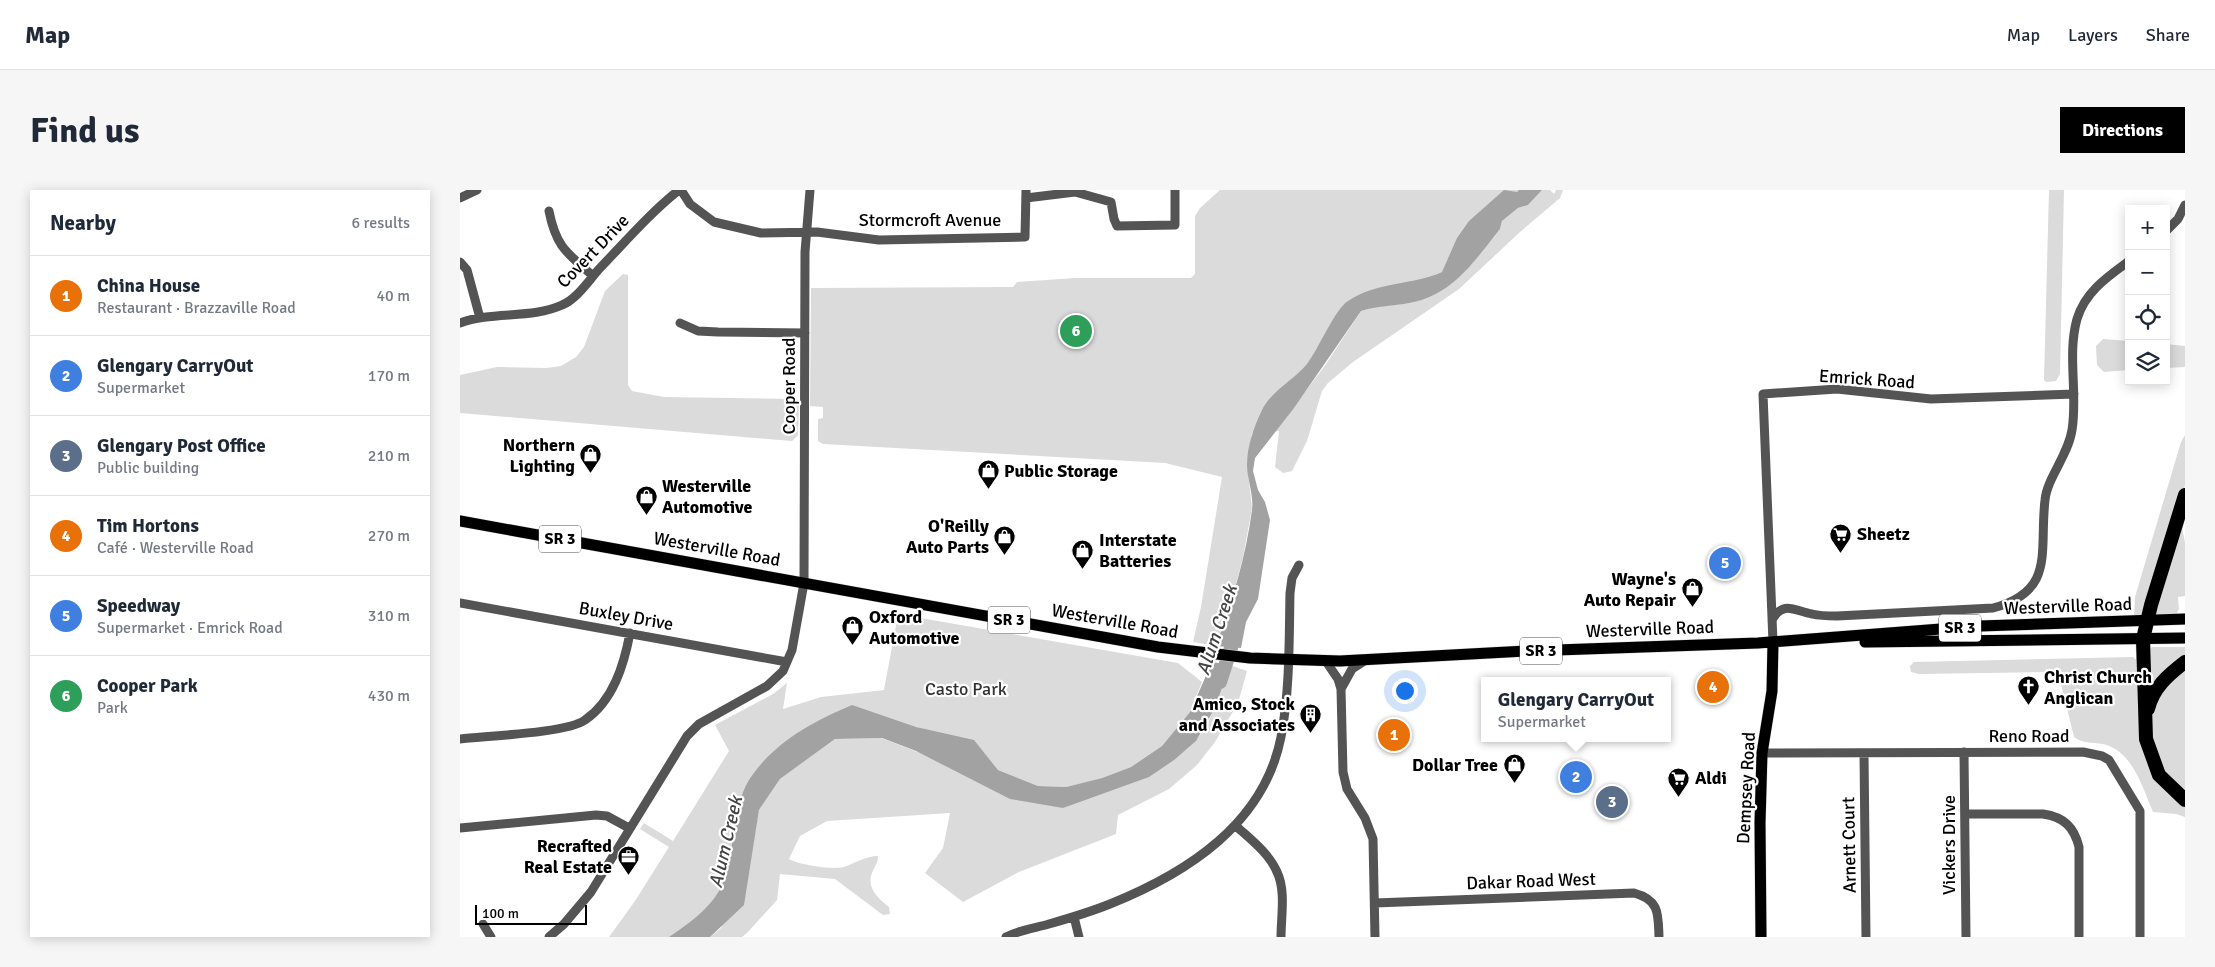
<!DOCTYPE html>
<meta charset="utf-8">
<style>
body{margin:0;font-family:Signika,sans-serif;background:#f6f6f7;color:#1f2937}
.controls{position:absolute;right:15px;top:15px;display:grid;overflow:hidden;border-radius:0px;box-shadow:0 2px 12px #0003}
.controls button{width:45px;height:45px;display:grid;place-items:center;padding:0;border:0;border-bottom:1px solid #e0e1e3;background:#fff;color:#1f2937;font:25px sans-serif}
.scale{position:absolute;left:15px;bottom:12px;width:112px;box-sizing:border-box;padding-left:5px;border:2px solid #000;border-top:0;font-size:14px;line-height:18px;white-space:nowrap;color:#000;-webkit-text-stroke:4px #fff;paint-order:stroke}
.you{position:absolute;left:944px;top:500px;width:18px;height:18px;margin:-12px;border:4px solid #fff;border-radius:50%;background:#1a73e8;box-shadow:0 0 0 8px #1a73e833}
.badge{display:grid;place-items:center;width:32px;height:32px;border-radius:50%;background:#000;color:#fff;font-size:16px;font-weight:700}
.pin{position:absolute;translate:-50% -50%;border:2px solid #fff;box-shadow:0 1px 5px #0006}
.popup{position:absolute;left:1021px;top:487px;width:190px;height:65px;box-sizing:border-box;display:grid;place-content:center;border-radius:0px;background:#fff;filter:drop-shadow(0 1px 4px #0005);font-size:16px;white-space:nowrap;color:#747a83}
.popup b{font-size:19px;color:#1f2937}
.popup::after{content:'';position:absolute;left:50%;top:100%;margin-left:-10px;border:10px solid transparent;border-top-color:#fff}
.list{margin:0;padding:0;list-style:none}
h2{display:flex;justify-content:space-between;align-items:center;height:65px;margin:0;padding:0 20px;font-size:21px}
h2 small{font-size:16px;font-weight:400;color:#747a83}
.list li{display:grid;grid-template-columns:32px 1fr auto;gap:15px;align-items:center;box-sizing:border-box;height:80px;padding:0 20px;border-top:1px solid #e0e1e3}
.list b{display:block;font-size:19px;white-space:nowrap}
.list p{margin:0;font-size:16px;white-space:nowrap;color:#747a83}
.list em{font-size:16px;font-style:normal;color:#747a83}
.icon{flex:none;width:28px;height:28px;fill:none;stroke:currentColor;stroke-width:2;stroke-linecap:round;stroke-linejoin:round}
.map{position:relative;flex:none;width:1725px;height:747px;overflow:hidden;border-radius:0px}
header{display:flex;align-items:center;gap:30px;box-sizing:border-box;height:70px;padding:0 25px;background:#fff;border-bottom:1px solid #e0e1e3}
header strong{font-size:24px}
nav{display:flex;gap:28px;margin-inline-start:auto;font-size:18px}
.intro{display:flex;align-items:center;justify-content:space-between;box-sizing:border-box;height:120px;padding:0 30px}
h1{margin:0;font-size:35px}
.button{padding:12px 22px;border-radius:0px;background:#000;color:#fff;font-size:18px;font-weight:700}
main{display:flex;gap:30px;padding:0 30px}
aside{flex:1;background:#fff;border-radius:0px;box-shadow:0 2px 12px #0003}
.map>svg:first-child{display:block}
</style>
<header>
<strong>Map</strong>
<nav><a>Map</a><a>Layers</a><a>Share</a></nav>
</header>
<div class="intro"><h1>Find us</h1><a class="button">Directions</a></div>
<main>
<aside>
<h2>Nearby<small>6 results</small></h2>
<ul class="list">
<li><span class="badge" style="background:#e8710a">1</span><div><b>China House</b><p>Restaurant · Brazzaville Road</p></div><em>40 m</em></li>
<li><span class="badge" style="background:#3f7fe0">2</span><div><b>Glengary CarryOut</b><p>Supermarket</p></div><em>170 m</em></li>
<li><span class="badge" style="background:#5c6f8a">3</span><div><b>Glengary Post Office</b><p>Public building</p></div><em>210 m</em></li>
<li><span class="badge" style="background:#e8710a">4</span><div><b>Tim Hortons</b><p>Café · Westerville Road</p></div><em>270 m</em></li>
<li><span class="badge" style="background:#3f7fe0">5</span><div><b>Speedway</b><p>Supermarket · Emrick Road</p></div><em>310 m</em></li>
<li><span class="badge" style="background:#2e9e5b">6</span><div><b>Cooper Park</b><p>Park</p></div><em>430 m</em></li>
</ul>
</aside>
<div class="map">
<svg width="1725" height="747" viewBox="0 0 1725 747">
<rect width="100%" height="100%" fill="#fff"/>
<path fill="#dbdbdb" d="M760 0H1065L982 82 902 112 825 229 866 174 901 121 914 117 952 113 1040 39 1042 31 1058 18 1068 15 1082 0H1090L1094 4 1096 0H1103L1100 8 1060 42 999 99 893 172 868 193 862 201 847 251 832 281 823 283 815 277 819 241 792 243 787 274 792 318 783 367 768 424 756 456 733 452 741 417 762 287 705 273 363 254 358 251V229L363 228V217L350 216 351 98 553 97 557 92 615 88H731L735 84V26L740 18Z
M1589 0H1604L1600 184 1596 191 1586 192 1584 190Z
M163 84 168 85V195L172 201 204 207 335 209 339 213 338 245 332 251 0 223V185L37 177 86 178 101 176 116 167 124 157 145 101Z
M1643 149 1669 151V180L1644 182 1637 175 1636 156Z
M1706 154 1725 156V177L1706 178Z
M1725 245V295L1683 426 1674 427 1675 407 1721 252Z
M1722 337 1725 353V406L1718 407 1719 419 1716 425 1695 426 1694 422Z
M443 425 718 473 742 492 730 522 702 556 671 577 642 588 606 597 578 596 538 580 520 558 456 537 340 551 290 629 286 693 220 747H149L175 711 209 657 180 639 184 633 213 651 269 561 255 535 313 504 327 493 323 519 361 507 424 500 437 430Z
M1692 457H1725V466L1690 499 1689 460Z
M1673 467 1679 472 1698 590 1707 603 1725 615V627L1716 624 1693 622C1682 597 1673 561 1643 554 1632 552 1623 554 1614 547L1599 486 1590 482 1459 484 1451 482 1450 476 1454 472Z
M770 475 787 481 778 513 755 552 737 575 709 599 658 625 656 644 559 682 503 712 465 683 483 658 490 623 367 631 340 646 329 669C339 675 373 680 384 677 396 673 405 666 418 666 418 674 413 678 411 686 408 700 419 709 429 717L430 724 423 725 375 689 320 684 317 710 287 743 282 747H250L261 738 291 665 299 620 320 589 375 549 421 548 603 618C639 602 710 579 735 551 753 531 761 500 770 475Z
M1725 476V604C1720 600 1715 596 1710 591 1693 572 1684 528 1699 505 1706 494 1717 485 1725 476Z"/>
<path fill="#a2a2a2" d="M1044 0 1057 2 1059 0H1082L1068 15 1058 18 1042 31 1040 39C1014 71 994 104 950 113 933 116 917 116 901 121L834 218 795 268 793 281 798 300 805 312 810 330 798 409 786 432 781 458 756 456C772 412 786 366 792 320 794 305 787 289 787 275 787 256 794 237 802 220 811 201 834 190 847 174 858 160 875 119 888 111 919 91 949 96 982 82L997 48 1009 31Z
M752 472 770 475 755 518 736 551 714 570 689 587 603 618 550 609 456 561 422 548 375 549 320 589 299 620 284 715 250 747H209C227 735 251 718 261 697 269 683 271 658 274 641 276 625 280 605 289 590 313 553 352 532 392 515L456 537 514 550 538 580 578 596 606 597 642 588 671 577 702 556 730 522Z"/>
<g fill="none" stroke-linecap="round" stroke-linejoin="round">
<path stroke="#a2a2a2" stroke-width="14" d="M760 492 777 439"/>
<defs>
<path id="major" d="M0 331 698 457 790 468 880 471 1068 461 1298 453 1520 436 1725 429
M1405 452 1725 448
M1301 747 1300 633 1302 563 1312 501 1313 452"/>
<path id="highway" d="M1725 305 1691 415 1683 449 1686 549 1699 585 1725 610
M1688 519C1693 498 1708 485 1725 472"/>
</defs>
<use href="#major" stroke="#dbdbdb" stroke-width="12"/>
<use href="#highway" stroke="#dbdbdb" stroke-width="15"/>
<path stroke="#545454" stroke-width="9" d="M221 0 230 14 254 32 301 43 357 42 419 50 565 47 566 0
M0 8 17 0
M566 8 615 2 651 12 654 29 657 36 715 35V0
M89 21C96 57 107 63 133 86
M1706 41 1718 29 1725 15
M0 72 7 80 20 128
M0 133C32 121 72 129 102 115 117 109 129 90 140 78 166 51 190 23 219 0
M220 133 238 141 258 142 345 143
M0 413 327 472
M1312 430C1323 410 1335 421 1352 424 1360 426 1368 426 1377 426L1533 418C1596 401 1579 362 1585 310 1587 288 1608 266 1612 240 1618 204 1607 165 1617 129 1625 102 1647 87 1669 71
M1313 452 1303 204 1377 199 1471 209 1614 204
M865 470 878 489 881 499 883 582 887 599 905 628 913 649 915 747
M881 499 892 479 906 470
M0 549C25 546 108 543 125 530 153 511 164 475 170 443
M1504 562 1506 747
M1302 563 1623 562 1642 566 1649 570 1680 621V747
M1404 563 1406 747
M1505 624H1583C1604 627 1614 637 1619 657V747
M776 636C790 649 809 663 817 682 826 700 821 727 821 747
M0 638 136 625 147 626 169 638
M915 713 1174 703C1200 710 1198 724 1199 747
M614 727 619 747
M23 734 31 747
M89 747 104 734 131 702 227 546 239 534 307 496 323 481 332 460 344 393 345 62 350 0
M546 747C559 740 575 738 589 734 610 728 630 722 650 714 727 683 804 634 821 547 830 500 829 451 830 403L832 388 839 375"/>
<use href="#major" stroke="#000" stroke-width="11"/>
<use href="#highway" stroke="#000" stroke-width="14"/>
</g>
<defs>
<symbol id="shop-pin" viewBox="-11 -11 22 30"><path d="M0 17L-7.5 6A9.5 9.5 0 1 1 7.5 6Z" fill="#000" stroke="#fff"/><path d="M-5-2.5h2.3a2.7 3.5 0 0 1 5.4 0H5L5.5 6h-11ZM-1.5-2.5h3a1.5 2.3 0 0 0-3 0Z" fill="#fff"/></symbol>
<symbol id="supermarket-pin" viewBox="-11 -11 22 30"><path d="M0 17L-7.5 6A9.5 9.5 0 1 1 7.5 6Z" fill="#000" stroke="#fff"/><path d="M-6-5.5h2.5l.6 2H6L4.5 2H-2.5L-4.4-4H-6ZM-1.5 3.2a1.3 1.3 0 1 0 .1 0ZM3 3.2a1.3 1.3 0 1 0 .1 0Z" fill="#fff"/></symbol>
<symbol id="church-pin" viewBox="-11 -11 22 30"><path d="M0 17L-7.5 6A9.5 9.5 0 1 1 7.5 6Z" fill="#000" stroke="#fff"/><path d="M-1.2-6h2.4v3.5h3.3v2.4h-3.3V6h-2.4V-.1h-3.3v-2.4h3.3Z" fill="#fff"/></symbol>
<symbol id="building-pin" viewBox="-11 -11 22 30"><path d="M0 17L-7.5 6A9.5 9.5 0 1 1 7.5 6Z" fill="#000" stroke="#fff"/><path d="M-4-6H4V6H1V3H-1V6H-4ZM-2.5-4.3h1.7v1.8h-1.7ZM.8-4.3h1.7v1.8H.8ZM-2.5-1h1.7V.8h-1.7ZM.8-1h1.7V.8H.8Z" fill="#fff"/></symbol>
<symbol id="office-pin" viewBox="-11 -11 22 30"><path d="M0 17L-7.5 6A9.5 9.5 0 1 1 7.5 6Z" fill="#000" stroke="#fff"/><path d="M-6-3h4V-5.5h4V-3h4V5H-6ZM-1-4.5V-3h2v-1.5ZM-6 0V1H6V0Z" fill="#fff"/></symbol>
</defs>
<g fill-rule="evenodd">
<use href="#shop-pin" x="118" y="252" width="25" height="34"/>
<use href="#shop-pin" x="516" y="268" width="25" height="34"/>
<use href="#shop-pin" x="174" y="294" width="25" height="34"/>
<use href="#supermarket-pin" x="1368" y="332" width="25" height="34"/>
<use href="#shop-pin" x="532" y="334" width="25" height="34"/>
<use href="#shop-pin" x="610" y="348" width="25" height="34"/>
<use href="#shop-pin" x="1220" y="386" width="25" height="34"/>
<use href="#shop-pin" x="380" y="424" width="25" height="34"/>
<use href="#church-pin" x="1556" y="484" width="25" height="34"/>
<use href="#building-pin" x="838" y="512" width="25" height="34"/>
<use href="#shop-pin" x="1042" y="562" width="25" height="34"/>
<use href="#supermarket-pin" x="1206" y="576" width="25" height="34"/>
<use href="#office-pin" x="156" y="654" width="25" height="34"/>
</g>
<g text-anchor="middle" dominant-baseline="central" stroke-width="4.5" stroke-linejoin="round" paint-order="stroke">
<g fill="#fff" stroke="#4c4c4c" stroke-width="1">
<rect x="79" y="335.5" width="42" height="27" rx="4"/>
<rect x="528" y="416.5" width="42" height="27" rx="4"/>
<rect x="1479" y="424.5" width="42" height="27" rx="4"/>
<rect x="1060" y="447.5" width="42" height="27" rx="4"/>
</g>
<g font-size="16" font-weight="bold" fill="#000">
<text x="100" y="349">SR 3</text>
<text x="549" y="430">SR 3</text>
<text x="1500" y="438">SR 3</text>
<text x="1081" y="461">SR 3</text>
</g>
<g font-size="18" fill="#000" stroke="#fff">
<text x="470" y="30">Stormcroft Avenue</text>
<text transform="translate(133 61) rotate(-46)">Covert Drive</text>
<text transform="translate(1407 189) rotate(4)">Emrick Road</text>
<text transform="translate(329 196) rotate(-90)">Cooper Road</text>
<text transform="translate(257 359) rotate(10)">Westerville Road</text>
<text transform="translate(1608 416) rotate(-2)">Westerville Road</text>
<text transform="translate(166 426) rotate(10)">Buxley Drive</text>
<text transform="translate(655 431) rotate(10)">Westerville Road</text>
<text transform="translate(1190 439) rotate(-2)">Westerville Road</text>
<text x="1569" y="546">Reno Road</text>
<text transform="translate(1286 598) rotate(-87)">Dempsey Road</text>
<text transform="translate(1389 655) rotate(-91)">Arnett Court</text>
<text transform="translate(1489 655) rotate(-90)">Vickers Drive</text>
<text transform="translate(1071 691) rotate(-2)">Dakar Road West</text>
</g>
<g font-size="18" font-weight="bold" fill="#000" stroke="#fff" text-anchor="start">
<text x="115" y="255" text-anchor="end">Northern<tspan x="115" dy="21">Lighting</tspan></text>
<text x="544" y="281">Public Storage</text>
<text x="202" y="296">Westerville<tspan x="202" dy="21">Automotive</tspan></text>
<text x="529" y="336" text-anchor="end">O'Reilly<tspan x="529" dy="21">Auto Parts</tspan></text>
<text x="1397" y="344">Sheetz</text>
<text x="639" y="350">Interstate<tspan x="639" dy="21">Batteries</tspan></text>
<text x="1216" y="389" text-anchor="end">Wayne's<tspan x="1216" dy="21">Auto Repair</tspan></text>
<text x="409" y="427">Oxford<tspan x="409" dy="21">Automotive</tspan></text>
<text x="1584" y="487">Christ Church<tspan x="1584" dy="21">Anglican</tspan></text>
<text x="835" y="514" text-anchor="end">Amico, Stock<tspan x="835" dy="21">and Associates</tspan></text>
<text x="1038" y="575" text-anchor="end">Dollar Tree</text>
<text x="1235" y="588">Aldi</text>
<text x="152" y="656" text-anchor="end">Recrafted<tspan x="152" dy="21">Real Estate</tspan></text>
</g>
<g font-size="18" fill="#323232" stroke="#fff">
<text x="506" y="499">Casto Park</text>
</g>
<g font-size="19" font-style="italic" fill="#434343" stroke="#fff">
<text transform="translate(757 440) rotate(-72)">Alum Creek</text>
<text transform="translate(266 652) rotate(-77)">Alum Creek</text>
</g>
</g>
</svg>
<div class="controls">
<button>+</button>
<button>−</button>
<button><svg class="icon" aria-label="locate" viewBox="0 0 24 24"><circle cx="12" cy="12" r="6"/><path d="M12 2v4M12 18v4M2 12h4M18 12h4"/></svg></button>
<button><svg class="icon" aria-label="layers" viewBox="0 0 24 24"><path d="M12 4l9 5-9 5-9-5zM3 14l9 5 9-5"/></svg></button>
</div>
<div class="scale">100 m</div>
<div class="you"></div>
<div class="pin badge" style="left:934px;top:545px;background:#e8710a">1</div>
<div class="pin badge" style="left:1116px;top:587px;background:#3f7fe0">2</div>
<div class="popup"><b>Glengary CarryOut</b>Supermarket</div>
<div class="pin badge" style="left:1152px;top:612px;background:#5c6f8a">3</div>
<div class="pin badge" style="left:1253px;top:497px;background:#e8710a">4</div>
<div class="pin badge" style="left:1265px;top:373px;background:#3f7fe0">5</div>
<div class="pin badge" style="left:616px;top:141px;background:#2e9e5b">6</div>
</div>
</main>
